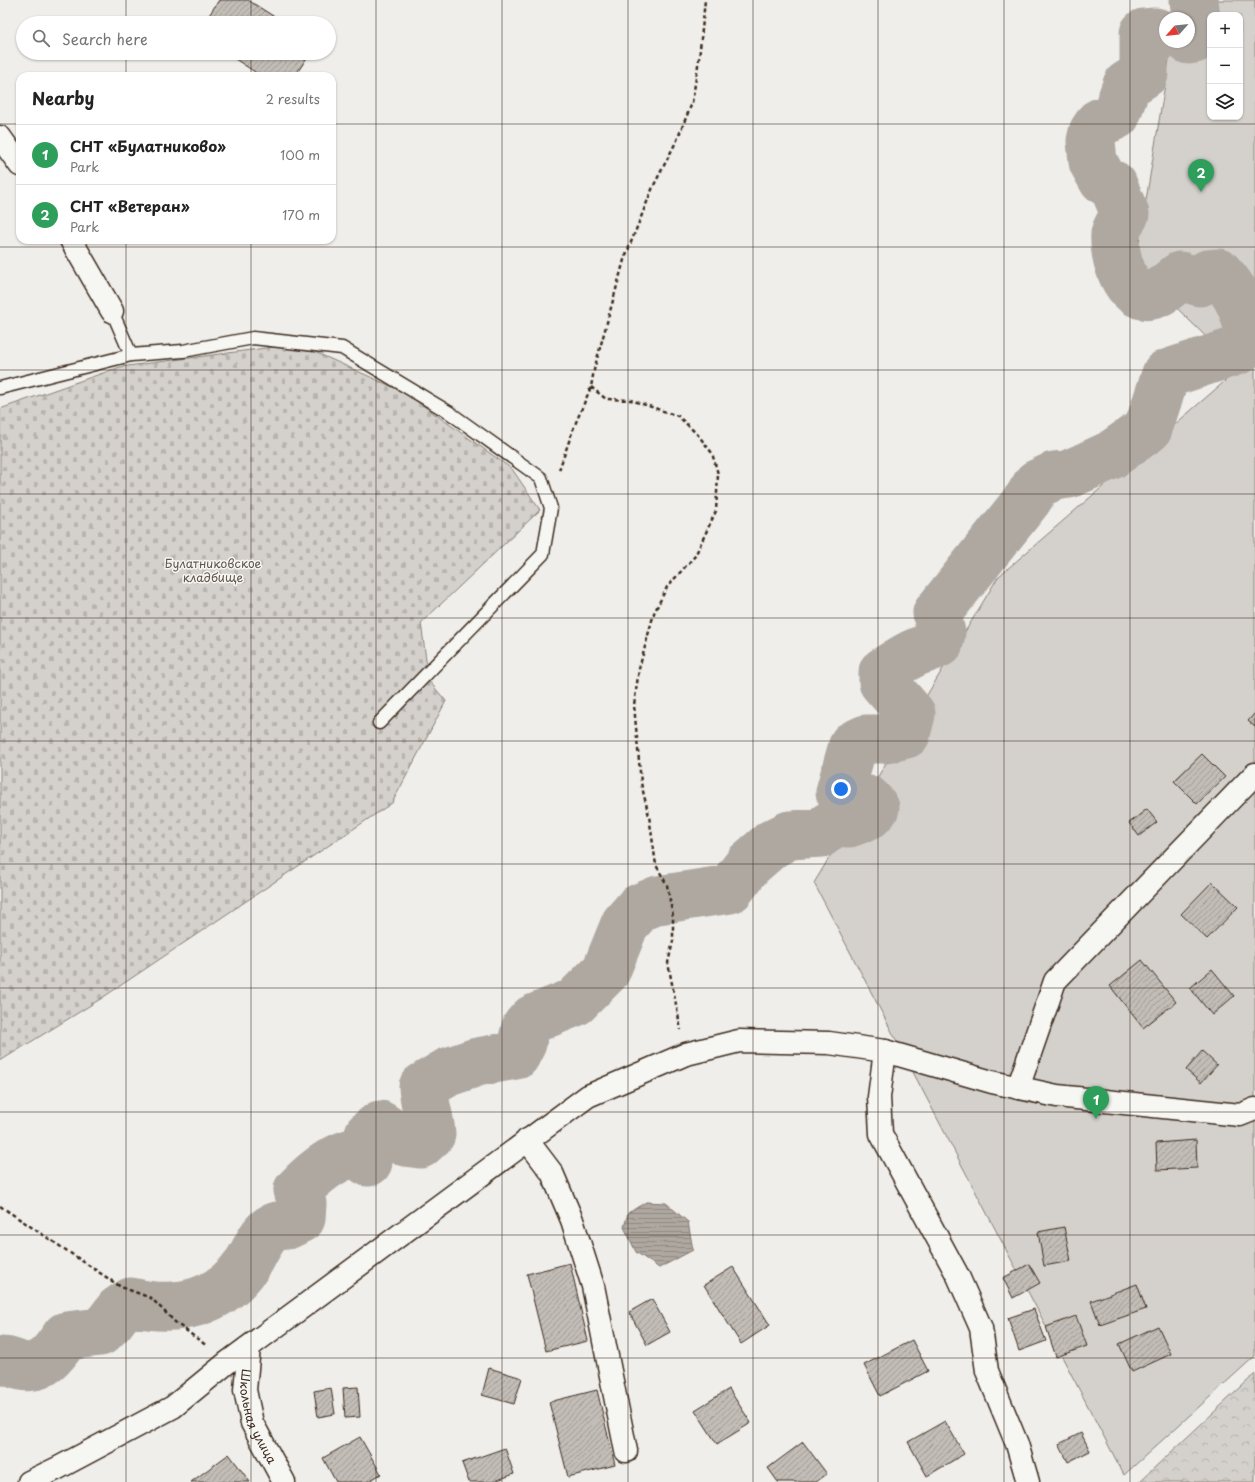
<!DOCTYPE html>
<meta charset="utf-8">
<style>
body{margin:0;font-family:"Playpen Sans",sans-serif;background:#f2f2f2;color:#222}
.controls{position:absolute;right:12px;top:12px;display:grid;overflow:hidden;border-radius:8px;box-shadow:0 1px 3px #0004}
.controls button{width:36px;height:36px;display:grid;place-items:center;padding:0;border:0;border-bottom:1px solid #e0e0e0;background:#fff;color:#222;font:20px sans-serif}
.compass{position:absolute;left:1159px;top:12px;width:36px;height:36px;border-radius:50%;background:#fff;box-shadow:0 1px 3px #0004;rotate:243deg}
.you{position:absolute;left:841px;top:789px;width:14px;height:14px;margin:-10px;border:3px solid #fff;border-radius:50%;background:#1a73e8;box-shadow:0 0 0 6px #1a73e833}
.badge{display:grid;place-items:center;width:26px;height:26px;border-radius:50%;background:#d93025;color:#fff;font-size:13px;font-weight:700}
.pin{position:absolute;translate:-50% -33px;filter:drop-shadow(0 1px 2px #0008)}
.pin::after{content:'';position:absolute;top:21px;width:14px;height:12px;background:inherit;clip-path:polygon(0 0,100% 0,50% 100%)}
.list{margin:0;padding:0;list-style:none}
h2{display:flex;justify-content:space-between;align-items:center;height:52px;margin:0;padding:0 16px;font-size:17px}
h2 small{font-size:13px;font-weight:400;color:#767676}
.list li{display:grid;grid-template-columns:26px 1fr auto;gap:12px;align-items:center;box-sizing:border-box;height:60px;padding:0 16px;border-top:1px solid #e0e0e0}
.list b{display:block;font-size:15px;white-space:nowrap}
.list p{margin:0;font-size:13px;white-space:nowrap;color:#767676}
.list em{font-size:13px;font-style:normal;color:#767676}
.icon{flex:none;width:22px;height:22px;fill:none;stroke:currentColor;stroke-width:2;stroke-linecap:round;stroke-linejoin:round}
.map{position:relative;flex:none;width:1255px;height:1482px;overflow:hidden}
.search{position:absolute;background:#fff;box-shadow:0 1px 3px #0004;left:16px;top:16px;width:320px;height:44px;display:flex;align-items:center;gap:10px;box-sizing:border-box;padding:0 14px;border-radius:22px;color:#767676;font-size:15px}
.panel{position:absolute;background:#fff;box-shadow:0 1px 3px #0004;left:16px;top:72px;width:320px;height:172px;border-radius:12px}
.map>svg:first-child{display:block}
</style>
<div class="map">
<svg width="1255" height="1482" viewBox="0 0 1255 1482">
<defs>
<pattern id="forest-crowns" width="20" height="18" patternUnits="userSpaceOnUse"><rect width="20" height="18" fill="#d4d1cc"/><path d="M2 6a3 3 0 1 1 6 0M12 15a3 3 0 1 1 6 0" fill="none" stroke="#b7b4af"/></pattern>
<pattern id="cemetery-stones" width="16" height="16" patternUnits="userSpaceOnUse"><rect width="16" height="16" fill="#d4d1cc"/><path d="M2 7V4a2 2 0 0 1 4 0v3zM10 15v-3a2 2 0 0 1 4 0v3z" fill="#b7b4af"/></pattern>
<pattern id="water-rules" width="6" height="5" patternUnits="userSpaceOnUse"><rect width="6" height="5" fill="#afa8a1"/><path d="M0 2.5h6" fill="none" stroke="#908983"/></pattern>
<pattern id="building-hatch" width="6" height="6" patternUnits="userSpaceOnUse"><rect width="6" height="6" fill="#c2bdb7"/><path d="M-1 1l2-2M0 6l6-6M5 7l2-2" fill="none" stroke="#9f9a94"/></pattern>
</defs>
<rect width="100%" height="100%" fill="#efeeea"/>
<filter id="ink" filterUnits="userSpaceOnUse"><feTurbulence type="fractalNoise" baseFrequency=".025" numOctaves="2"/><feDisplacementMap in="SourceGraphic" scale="8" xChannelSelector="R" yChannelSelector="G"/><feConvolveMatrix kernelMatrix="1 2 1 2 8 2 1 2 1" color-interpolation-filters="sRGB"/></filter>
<g filter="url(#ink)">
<path fill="#d4d1cc" stroke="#887e75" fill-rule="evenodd" d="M1179 0H1255V1356L1124 1475 814 883 998 577 1239 369 1135 267 1172 42H1189V18H1176ZM1210 15H1240V117H1210Z"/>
<path fill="url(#forest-crowns)" stroke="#887e75" d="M1255 1374V1482H1139Z"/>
<path fill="url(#cemetery-stones)" stroke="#887e75" d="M297 344 404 392 512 469 540 510 421 623 429 681 446 701 392 803 102 998 0 1061V409L120 367Z"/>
<path fill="url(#water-rules)" stroke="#81766d" d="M646 1202 666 1203 688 1222 693 1250 659 1268 636 1252 624 1227 628 1213Z"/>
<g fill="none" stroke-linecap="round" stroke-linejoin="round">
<path stroke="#afa8a1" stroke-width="49" d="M1189 40 1194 39 1197 28 1194 0
M0 1361C9 1360 13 1364 21 1366 43 1371 55 1352 66 1336L100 1332 110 1322 119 1310 131 1302C177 1313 220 1304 248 1263 256 1251 260 1236 272 1228 276 1225 282 1226 287 1225 292 1223 297 1220 301 1218L302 1204 298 1190C314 1173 334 1157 356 1152L368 1162 369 1134 380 1125 405 1142 420 1144 431 1134C430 1118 424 1103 423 1087L448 1072 477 1062 516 1055 522 1043 526 1027 533 1019 575 1002 606 971 625 924 639 908 658 900 730 889 749 864 772 844 790 835 821 833 829 826 839 822 849 823 868 816 875 808 868 800 848 798 840 792 853 745 866 739H886L906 734 911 714 883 682V672C895 664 906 656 919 651 927 648 932 647 939 643L941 633 937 613 1028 499 1037 484 1054 476 1069 474 1083 468 1111 455 1148 429 1166 374 1239 350 1249 340C1248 315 1236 291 1219 273L1208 274 1200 282 1180 276C1172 282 1162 293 1152 295 1125 301 1113 254 1115 234 1116 228 1122 220 1125 214L1113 185 1103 180 1093 162 1091 141 1093 132 1099 123 1116 115 1127 85 1144 74V33L1155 32 1165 35"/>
</g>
<path fill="url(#building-hatch)" stroke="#3b2a1e" d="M219 0H248L284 23H204Z
M226 53H310L295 76H261Z
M1255 713V727L1248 721Z
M1202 754 1225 777 1197 804 1174 781Z
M1147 809 1157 822 1139 836 1129 823Z
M1212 882 1238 907 1207 939 1181 914Z
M1142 960 1176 1002 1143 1028 1110 986Z
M1212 969 1234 996 1212 1015 1190 988Z
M1202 1051 1217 1065 1201 1083 1186 1070Z
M1196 1140 1197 1168 1157 1170 1156 1143Z
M1064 1227 1071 1261 1044 1266 1038 1232Z
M570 1263 588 1341 546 1351 527 1274Z
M1029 1264 1040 1283 1013 1298 1003 1278Z
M733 1267 770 1325 741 1344 704 1285Z
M1137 1284 1146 1309 1100 1325 1091 1301Z
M652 1299 670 1332 647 1345 629 1312Z
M1034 1309 1046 1341 1019 1351 1008 1318Z
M1076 1316 1087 1346 1056 1357 1046 1327Z
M1158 1326 1171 1354 1132 1372 1119 1344Z
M912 1340 928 1371 880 1396 864 1365Z
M489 1368 522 1378 514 1404 482 1395Z
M358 1387 360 1417 345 1418 343 1388Z
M331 1388 335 1414 318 1417 314 1391Z
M729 1389 751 1423 717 1444 695 1410Z
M597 1390 615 1465 568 1477 549 1402Z
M945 1421 964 1454 927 1476 908 1442Z
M1081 1433 1090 1451 1068 1462 1059 1444Z
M360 1437 381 1474 367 1482H336L323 1458Z
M803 1442 827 1474 816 1482H778L768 1468Z
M505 1448 514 1474 492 1482H469L462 1463Z
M229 1454 250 1482H191Z"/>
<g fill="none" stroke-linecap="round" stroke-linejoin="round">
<defs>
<path id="service" d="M131 355 183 351 253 338 342 348 450 413 541 478 551 508 543 554 379 723
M0 388 131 355 112 311"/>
<g id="minor">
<path d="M0 137 20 165"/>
<path d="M71 240 112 311"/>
<path d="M885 1051 879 1097 881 1134 958 1276 981 1328 987 1371 1017 1444 1028 1482"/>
<path d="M1018 1088 1055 981 1255 774"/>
<path d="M527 1140 552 1173 572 1220 593 1286 626 1451"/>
<path id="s1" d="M249 1347 245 1390 252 1423 284 1482"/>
<path d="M29 1482 58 1468 173 1407 228 1362 588 1096 686 1054 739 1041 829 1043 885 1051 992 1082 1057 1096 1240 1115 1255 1109"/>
</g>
</defs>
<use href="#service" stroke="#3b2a1e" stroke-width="15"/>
<use href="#minor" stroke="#3b2a1e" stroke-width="25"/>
<path stroke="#3b2a1e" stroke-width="2.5" stroke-dasharray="4 3" stroke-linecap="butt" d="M591 387 606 399 631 400 678 416 698 435 712 453 718 474 716 511 695 556 667 587 654 613 639 669 634 705 641 783 649 816 656 865 667 885 673 916V941L668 963 681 1030
M559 470 574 427 591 387 594 370 624 260 653 187 677 140 692 103 699 59 705 0
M0 1206 121 1287 151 1298 176 1323 207 1346"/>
<use href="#service" stroke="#f6f6f2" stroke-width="12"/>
<use href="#minor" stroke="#f6f6f2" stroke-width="22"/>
</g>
</g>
<path fill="none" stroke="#3b2a1e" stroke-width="1" stroke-opacity="0.55" d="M126 0V23M251 0V23M376 0V1482M502 0V1482M628 0V1482M753 0V1482M878 0V1482M1004 0V1482M1130 0V1482M126 53V76M251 53V76M0 124H20M332 124H1255M126 240V1482M251 240V1482M0 247H1255M0 370H1255M0 494H1255M0 618H1255M0 741H1255M0 864H1255M0 988H1255M0 1112H1255M0 1235H1255M0 1358H1255"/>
<g text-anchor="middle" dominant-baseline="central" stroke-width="3" stroke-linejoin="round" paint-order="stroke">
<g font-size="12" fill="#61544a" stroke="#f6f6f2">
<text x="213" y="563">Булатниковское<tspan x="213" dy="14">кладбище</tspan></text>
</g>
<g font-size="12" fill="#3b2a1e" stroke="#f6f6f2">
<text stroke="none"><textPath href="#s1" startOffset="72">Школьная улица</textPath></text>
</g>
</g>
</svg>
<div class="controls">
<button>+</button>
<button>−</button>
<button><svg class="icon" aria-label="layers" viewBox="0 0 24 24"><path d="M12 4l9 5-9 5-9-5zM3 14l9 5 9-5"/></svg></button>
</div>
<svg class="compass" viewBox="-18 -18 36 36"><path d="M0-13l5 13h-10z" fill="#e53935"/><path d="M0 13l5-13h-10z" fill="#767676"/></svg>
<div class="you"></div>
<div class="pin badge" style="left:1096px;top:1119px;background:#2e9e5b">1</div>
<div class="pin badge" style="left:1201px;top:192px;background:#2e9e5b">2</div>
<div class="search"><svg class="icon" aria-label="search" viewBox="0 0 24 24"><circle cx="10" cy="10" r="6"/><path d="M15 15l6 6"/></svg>Search here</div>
<section class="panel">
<h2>Nearby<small>2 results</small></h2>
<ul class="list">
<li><span class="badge" style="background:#2e9e5b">1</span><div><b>СНТ «Булатниково»</b><p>Park</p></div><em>100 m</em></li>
<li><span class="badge" style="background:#2e9e5b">2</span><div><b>СНТ «Ветеран»</b><p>Park</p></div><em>170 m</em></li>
</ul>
</section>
</div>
